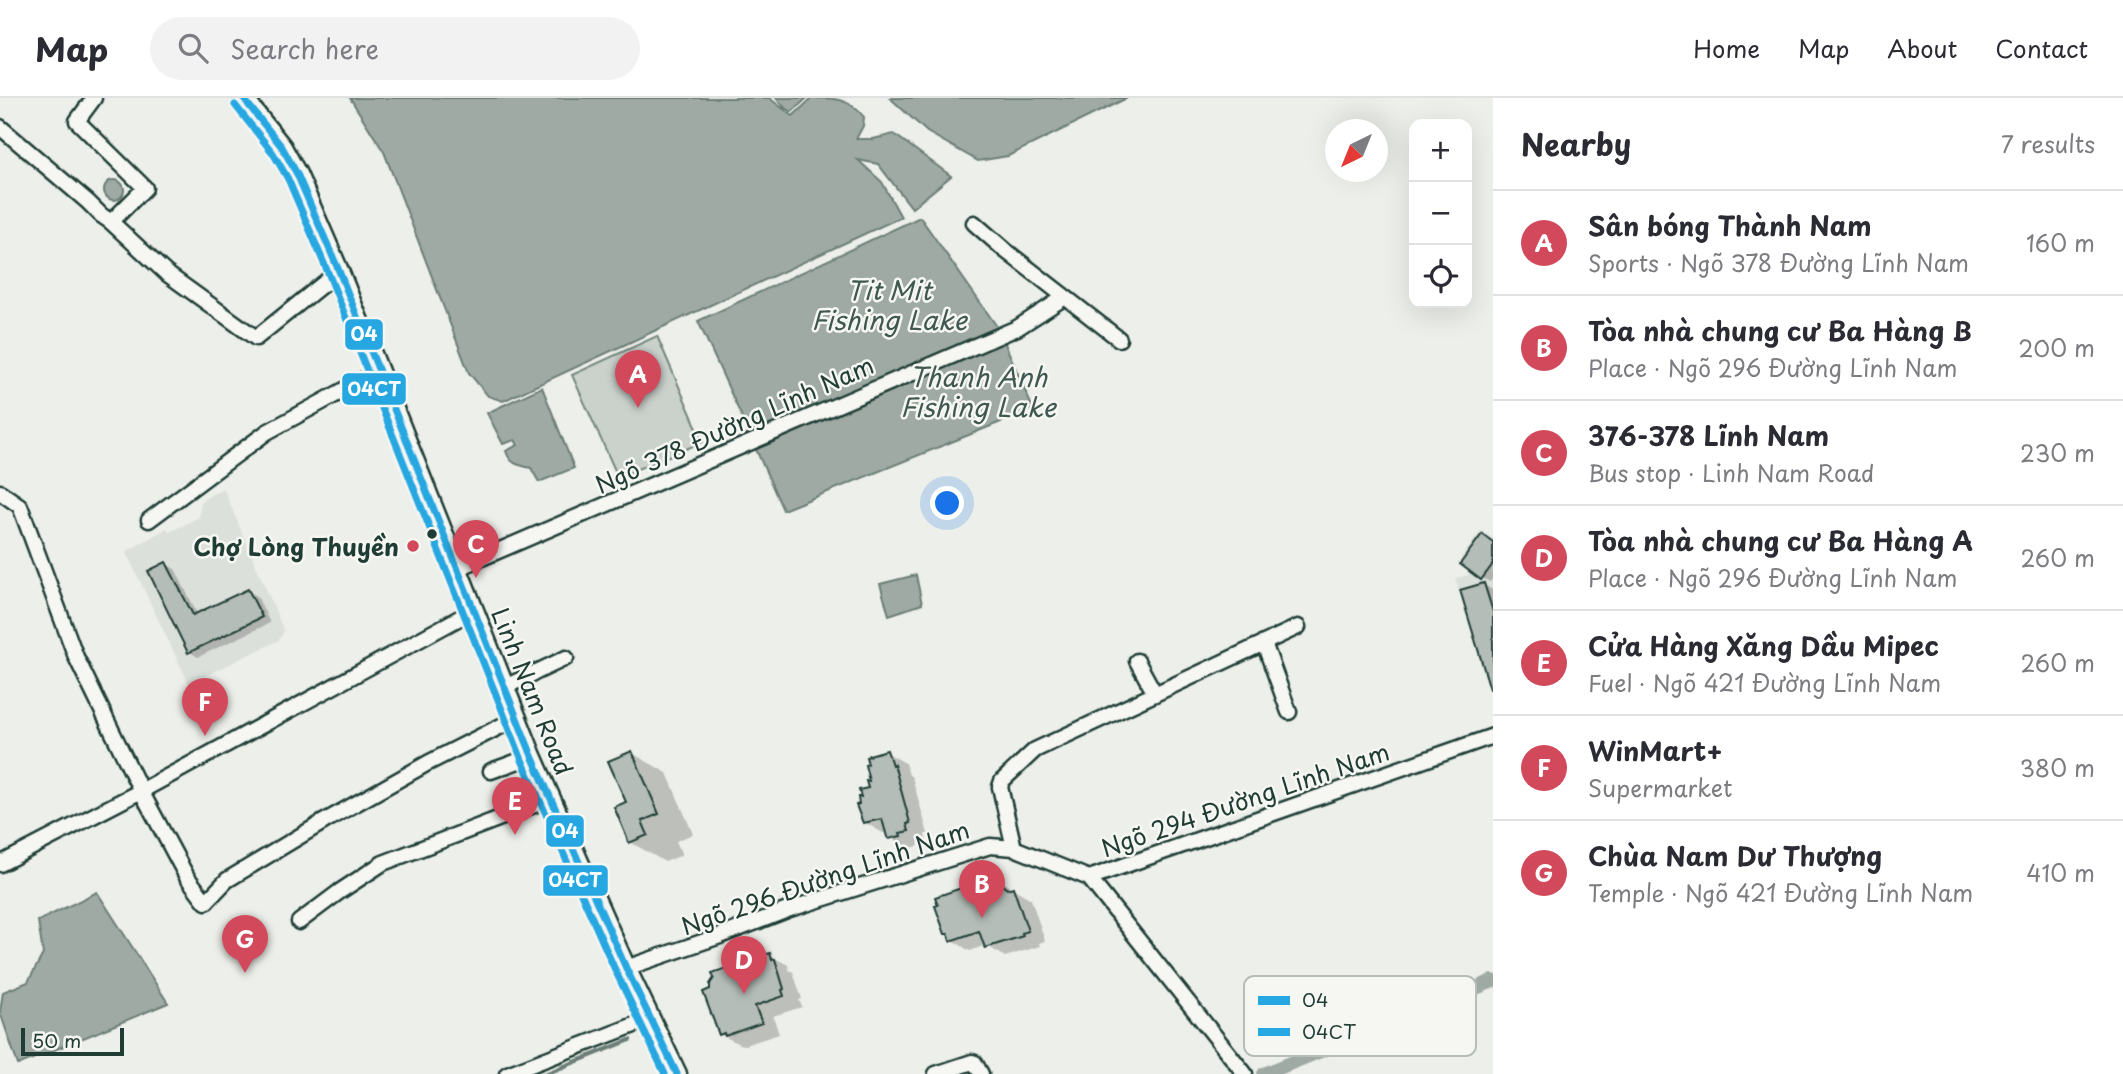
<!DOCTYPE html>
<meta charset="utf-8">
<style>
body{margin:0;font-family:"Playpen Sans",sans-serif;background:#f2f2f3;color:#2b2b33}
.controls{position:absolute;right:21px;top:21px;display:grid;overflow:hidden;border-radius:14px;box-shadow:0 7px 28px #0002}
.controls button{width:63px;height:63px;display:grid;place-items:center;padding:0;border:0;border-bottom:2px solid #e1e1e2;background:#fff;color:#2b2b33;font:35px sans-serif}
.compass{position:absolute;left:1325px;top:21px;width:63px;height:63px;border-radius:50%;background:#fff;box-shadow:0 7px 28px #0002;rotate:223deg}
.scale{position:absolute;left:21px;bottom:18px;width:103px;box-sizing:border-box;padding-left:7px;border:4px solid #1f3d34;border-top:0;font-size:19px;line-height:24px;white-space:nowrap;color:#1f3d34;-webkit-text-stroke:5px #f6f6f2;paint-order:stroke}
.you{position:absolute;left:948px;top:406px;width:24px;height:24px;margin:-18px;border:5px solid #fff;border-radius:50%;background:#1a73e8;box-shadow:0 0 0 10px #1a73e833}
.badge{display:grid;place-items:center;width:46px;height:46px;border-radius:50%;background:#d1495b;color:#fff;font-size:23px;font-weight:700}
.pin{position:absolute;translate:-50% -58px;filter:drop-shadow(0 2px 4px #0008)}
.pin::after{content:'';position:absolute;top:37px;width:24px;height:21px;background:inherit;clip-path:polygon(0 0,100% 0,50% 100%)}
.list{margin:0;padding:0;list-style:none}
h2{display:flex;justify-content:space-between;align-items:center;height:91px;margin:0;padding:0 28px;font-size:30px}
h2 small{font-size:23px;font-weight:400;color:#7c7c81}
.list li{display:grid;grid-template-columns:46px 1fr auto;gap:21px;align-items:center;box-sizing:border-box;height:105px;padding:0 28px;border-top:2px solid #e1e1e2}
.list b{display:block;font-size:26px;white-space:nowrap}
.list p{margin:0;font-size:23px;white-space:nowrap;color:#7c7c81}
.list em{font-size:23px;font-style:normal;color:#7c7c81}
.icon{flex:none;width:38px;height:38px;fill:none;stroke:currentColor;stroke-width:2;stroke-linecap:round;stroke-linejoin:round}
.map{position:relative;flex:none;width:1493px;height:976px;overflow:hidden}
header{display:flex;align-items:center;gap:42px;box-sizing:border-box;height:98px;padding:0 35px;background:#fff;border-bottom:2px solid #e1e1e2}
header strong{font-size:33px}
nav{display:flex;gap:38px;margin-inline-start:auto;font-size:24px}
.search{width:490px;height:63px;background:#f2f2f3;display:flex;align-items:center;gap:18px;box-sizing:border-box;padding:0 24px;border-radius:38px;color:#7c7c81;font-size:26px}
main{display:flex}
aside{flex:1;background:#fff}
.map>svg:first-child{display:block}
</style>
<header>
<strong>Map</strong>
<div class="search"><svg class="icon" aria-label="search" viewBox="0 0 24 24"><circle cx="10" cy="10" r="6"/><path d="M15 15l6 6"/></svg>Search here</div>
<nav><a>Home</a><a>Map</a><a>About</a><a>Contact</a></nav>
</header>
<main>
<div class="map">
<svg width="1493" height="976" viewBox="0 0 1493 976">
<rect width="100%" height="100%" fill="#edefea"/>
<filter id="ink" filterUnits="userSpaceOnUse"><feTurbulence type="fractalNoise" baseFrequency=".0143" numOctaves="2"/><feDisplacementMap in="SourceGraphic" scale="14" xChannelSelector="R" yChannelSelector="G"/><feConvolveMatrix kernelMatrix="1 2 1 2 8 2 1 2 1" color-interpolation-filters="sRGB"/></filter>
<g filter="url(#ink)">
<path fill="#dce0db" d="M223 390 284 533 279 542 189 586 126 454 167 430 170 434 199 419 201 403Z
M1481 433 1493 441V601L1455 480 1469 477 1461 460Z"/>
<path fill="#cbd2cc" stroke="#758880" stroke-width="2" d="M657 238 703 344 618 379 572 277Z"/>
<path fill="#9faaa4" stroke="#6c7e77" stroke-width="2" d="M350 0H769L793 18 812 0C834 0 849 0 864 19L863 28 856 41H873L894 36 951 78 912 110 878 66 858 62 882 84 901 119 503 303 488 298 469 275 384 54Z
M776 0H807L792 14 784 9Z
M890 0H1127L1008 58 978 63 927 34Z
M104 92a10 10 0 1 1 20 0a10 10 0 1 1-20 0Z
M920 119 998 230 750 337 698 223Z
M1003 241 1033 311 783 412 754 347Z
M542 289 574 370 539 384 531 370C518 367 510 366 506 353L518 347 515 342 503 346 487 315Z
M916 477 922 506 889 517 880 486Z
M97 794 168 905 18 967 0 914 3 894 28 884 43 856 38 823Z"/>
<path fill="#0003" d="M1493 445V480L1490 484 1482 480Z
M166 466 175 471 198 517 248 493 257 498 270 525 198 559 190 554Z
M1484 487 1493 492V594L1462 493Z
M886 654 905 665 909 677 912 679 928 736H925L926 743 918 745 919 748 909 750 888 738 887 734 883 735 864 724 870 691Z
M632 655 667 675 693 736 676 743 682 757 665 764 630 744 628 705Z
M996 780 1031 801 1045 843 1039 845 1040 848 1005 859 986 847 970 853 952 842Z
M769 857 788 867 789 872 793 874 802 901 799 902 802 909 773 918 779 936 745 947 739 946 720 936Z"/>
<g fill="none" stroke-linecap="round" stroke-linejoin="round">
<path stroke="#6c7e77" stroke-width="4.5" d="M545 976 630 942"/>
<path stroke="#9faaa4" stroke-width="14" d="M1264 976 1493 883"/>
</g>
<path fill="#b4bdb8" stroke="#1f3d34" stroke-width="2" d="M1482 436 1493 444V466L1481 482 1460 466Z
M166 464 193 517 248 491 262 519 188 555 148 473Z
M1484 485 1493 514V591H1490L1460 492Z
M887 652 892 667 894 666 910 725 907 726 909 733 900 735 901 738 889 741 887 739 882 721 863 725 856 707 859 706 858 699H861L859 692 868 690 866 683H869L865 667 868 666 866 659 870 658 869 657Z
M632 653 659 716 642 723 648 737 629 745 614 709 626 704 608 663Z
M996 778 999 786 1002 787 1007 791 1013 789 1028 833 1022 835 1023 838 985 850 979 833 950 843 948 836H945L935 808 938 807 935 799Z
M770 855 772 862 775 861 784 891 782 892 784 898 755 908 762 925 725 938 724 935 719 937 703 894 710 891V886L714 880 712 875Z"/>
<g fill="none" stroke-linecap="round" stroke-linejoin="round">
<defs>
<path id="minor" d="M94 0 77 23 145 90 111 124
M0 29 88 104 101 117 111 124 166 175 256 240 339 173
M974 125 1006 153 1119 241
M0 394 20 408 76 559 141 693 187 779 206 804 227 782 325 723 428 665 517 620
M149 422 267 334 379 273
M456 471 1017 230 1065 199
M1264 545 1289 614
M1137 563 1155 596
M505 589 566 560
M491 673 532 658
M1014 750 1000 689 1002 683 1035 652 1298 529
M0 766 141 693 474 512
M1089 780 1245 976
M299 824 339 794 383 765 550 701
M626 870 720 838 790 811 990 748 1014 750 1089 780 1493 638
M507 976 650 921
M936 976 972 964 975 965 981 976"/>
<path id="major" d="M243 0 282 49 297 76 339 173 532 658 626 870 677 976"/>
</defs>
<use href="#minor" stroke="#1f3d34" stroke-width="19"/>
<use href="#major" stroke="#1f3d34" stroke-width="23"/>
<use href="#minor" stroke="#f6f6f2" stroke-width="14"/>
<use href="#major" stroke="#f6f6f2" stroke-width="18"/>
<defs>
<path id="bus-1" d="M243 0 282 49 297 76 339 173 532 658 626 870 677 976"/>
<path id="bus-2" d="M235 7 273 55 288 81 329 177 522 662 616 874 665 976"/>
</defs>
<use href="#bus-1" stroke="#f6f6f2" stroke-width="12"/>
<use href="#bus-2" stroke="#f6f6f2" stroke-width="12"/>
<use href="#bus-1" stroke="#26a7e1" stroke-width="7"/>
<use href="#bus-2" stroke="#26a7e1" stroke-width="7"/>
</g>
</g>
<circle fill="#1f3d34" stroke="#f6f6f2" stroke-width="2.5" cx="432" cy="436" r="6"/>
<circle fill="#d1495b" stroke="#f6f6f2" stroke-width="2.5" cx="413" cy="448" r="7"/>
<g text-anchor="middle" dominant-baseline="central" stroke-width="5" stroke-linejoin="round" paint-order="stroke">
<g font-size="24" fill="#1f3d34" stroke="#f6f6f2">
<text transform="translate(734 326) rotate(-24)">Ngõ 378 Đường Lĩnh Nam</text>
<text transform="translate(533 593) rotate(68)">Linh Nam Road</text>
<text transform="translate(1245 701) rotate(-19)">Ngõ 294 Đường Lĩnh Nam</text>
<text transform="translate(825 779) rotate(-19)">Ngõ 296 Đường Lĩnh Nam</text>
</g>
<g font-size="24" font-weight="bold" fill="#1f3d34" stroke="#f6f6f2" text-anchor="end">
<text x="399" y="448">Chợ Lòng Thuyền</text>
</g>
<g font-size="26" font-style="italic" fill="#3f5850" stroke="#f6f6f2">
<text x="889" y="191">Tit Mit<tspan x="889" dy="30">Fishing Lake</tspan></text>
<text x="978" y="278">Thanh Anh<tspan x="978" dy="30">Fishing Lake</tspan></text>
</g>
</g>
<rect x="1244" y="878" width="232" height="80" rx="10" fill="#f6f6f2" stroke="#b6beb9" stroke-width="2"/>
<rect x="1258" y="898" width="32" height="9" fill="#26a7e1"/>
<rect x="1258" y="930" width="32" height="8" fill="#26a7e1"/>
<g font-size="19" fill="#1f3d34">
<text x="1302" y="909">04</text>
<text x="1302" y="941">04CT</text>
</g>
<g stroke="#f6f6f2" stroke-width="2.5">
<rect x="344" y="220" width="40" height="33" rx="7" fill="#26a7e1"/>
<rect x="341" y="274" width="66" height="34" rx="7" fill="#26a7e1"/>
<rect x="545" y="716" width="40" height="34" rx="7" fill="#26a7e1"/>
<rect x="542" y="766" width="67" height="33" rx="7" fill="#26a7e1"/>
</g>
<g font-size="19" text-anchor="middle" font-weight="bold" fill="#fff">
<text x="364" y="243">04</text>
<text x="374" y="298">04CT</text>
<text x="565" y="740">04</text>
<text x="575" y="789">04CT</text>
</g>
</svg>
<div class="controls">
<button>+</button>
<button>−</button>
<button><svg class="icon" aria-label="locate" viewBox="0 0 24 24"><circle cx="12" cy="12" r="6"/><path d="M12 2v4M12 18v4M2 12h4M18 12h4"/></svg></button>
</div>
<svg class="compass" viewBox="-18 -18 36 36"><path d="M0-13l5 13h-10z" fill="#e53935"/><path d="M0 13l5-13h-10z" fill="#7c7c81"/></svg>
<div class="scale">50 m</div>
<div class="you"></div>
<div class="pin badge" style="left:638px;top:310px">A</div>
<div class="pin badge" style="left:982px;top:820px">B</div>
<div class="pin badge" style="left:476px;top:480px">C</div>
<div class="pin badge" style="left:744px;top:896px">D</div>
<div class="pin badge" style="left:515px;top:737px">E</div>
<div class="pin badge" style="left:205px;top:638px">F</div>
<div class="pin badge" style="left:245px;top:875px">G</div>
</div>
<aside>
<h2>Nearby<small>7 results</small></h2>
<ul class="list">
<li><span class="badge">A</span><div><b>Sân bóng Thành Nam</b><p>Sports · Ngõ 378 Đường Lĩnh Nam</p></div><em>160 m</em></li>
<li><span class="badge">B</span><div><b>Tòa nhà chung cư Ba Hàng B</b><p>Place · Ngõ 296 Đường Lĩnh Nam</p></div><em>200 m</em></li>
<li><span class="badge">C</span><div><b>376-378 Lĩnh Nam</b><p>Bus stop · Linh Nam Road</p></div><em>230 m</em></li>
<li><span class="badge">D</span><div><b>Tòa nhà chung cư Ba Hàng A</b><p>Place · Ngõ 296 Đường Lĩnh Nam</p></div><em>260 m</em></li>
<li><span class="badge">E</span><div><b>Cửa Hàng Xăng Dầu Mipec</b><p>Fuel · Ngõ 421 Đường Lĩnh Nam</p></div><em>260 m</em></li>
<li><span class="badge">F</span><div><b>WinMart+</b><p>Supermarket</p></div><em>380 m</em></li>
<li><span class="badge">G</span><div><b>Chùa Nam Dư Thượng</b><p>Temple · Ngõ 421 Đường Lĩnh Nam</p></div><em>410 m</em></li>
</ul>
</aside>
</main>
